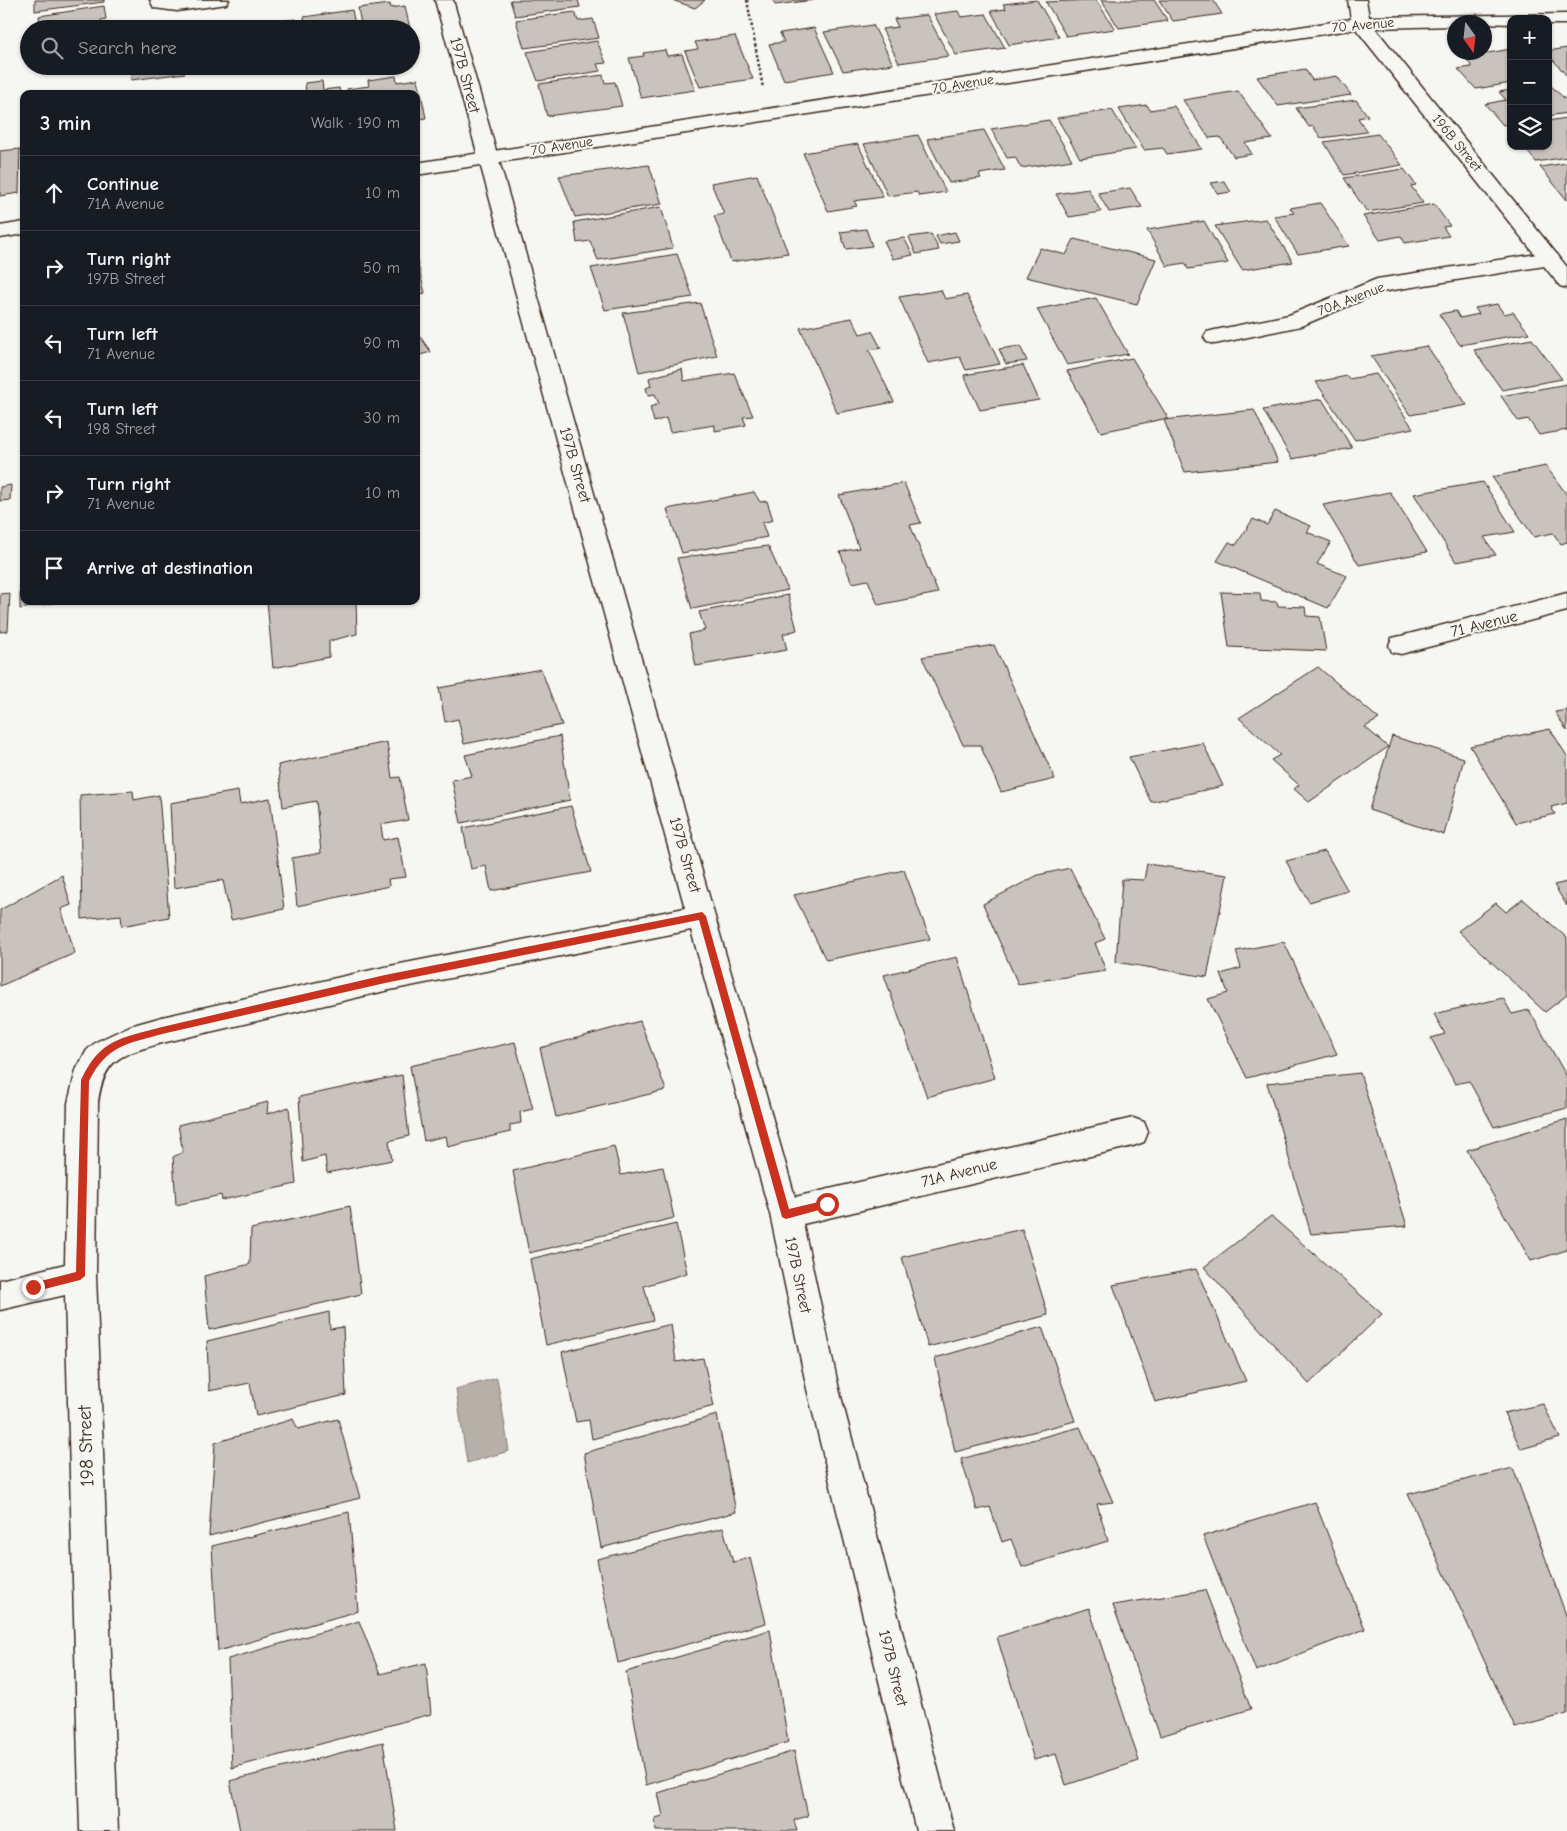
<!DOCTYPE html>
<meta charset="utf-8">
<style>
body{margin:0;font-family:"Comic Neue",sans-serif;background:#20242c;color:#f1f3f6}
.controls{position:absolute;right:15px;top:15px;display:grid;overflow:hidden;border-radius:10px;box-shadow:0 1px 4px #0004}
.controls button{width:45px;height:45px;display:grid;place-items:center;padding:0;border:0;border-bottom:1px solid #363941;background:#171b24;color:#f1f3f6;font:25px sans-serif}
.compass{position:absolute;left:1447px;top:15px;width:45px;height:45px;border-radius:50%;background:#171b24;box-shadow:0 1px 4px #0004;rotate:165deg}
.stop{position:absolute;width:15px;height:15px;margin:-11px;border:4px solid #c8321e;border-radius:50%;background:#fff}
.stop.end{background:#c8321e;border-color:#fff;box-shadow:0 1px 5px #0008}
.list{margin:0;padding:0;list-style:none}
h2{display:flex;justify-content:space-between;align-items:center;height:65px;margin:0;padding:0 20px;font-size:21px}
h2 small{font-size:16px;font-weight:400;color:#9ea1a6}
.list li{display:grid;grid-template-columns:32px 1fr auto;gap:15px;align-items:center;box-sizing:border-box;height:75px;padding:0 20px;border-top:1px solid #363941}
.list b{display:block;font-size:19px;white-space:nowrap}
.list p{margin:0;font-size:16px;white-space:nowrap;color:#9ea1a6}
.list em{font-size:16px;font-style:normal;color:#9ea1a6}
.icon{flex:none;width:28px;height:28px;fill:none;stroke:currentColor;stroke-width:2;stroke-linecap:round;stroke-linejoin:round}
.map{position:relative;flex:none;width:1567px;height:1831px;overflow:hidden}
.search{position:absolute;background:#171b24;box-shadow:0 1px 4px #0004;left:20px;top:20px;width:400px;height:55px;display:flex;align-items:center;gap:12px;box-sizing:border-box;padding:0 18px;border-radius:28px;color:#9ea1a6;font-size:19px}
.panel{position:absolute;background:#171b24;box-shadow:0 1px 4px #0004;left:20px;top:90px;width:400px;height:515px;border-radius:10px}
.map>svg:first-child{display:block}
</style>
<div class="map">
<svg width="1567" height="1831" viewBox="0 0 1567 1831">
<rect width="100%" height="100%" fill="#f6f6f2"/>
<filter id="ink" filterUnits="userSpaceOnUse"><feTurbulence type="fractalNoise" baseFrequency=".02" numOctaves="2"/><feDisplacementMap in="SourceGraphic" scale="10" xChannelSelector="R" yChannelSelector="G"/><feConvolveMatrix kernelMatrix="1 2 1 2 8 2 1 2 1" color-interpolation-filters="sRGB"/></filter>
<g filter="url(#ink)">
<path fill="#b6b0a9" stroke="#857a71" d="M497 1378 509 1451 467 1463 456 1389Z"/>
<path fill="#c8c3be" stroke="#3b2a1e" d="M35 0H104V2L35 11Z
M510 0H578L580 7 515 16Z
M672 0H705L695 8Z
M773 0H814L775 5Z
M1037 0 1059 37 1009 45 991 11 1006 9 1003 4Z
M1096 0 1115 29 1066 36 1046 2Z
M1101 0H1154L1168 21 1119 28Z
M1159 0H1213L1222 14 1173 21Z
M390 4 391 8 405 6 410 29H362L358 8Z
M104 6 106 19 101 20 102 29H41L39 16Z
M352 10 356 29H306L304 17Z
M958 11 961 17 986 14 1005 48 956 55 934 14Z
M575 12 578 21 593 19 599 38 524 48 516 20Z
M927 15 949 56 899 63 882 29 898 27 894 19Z
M296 19 298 29H247L246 26Z
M873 25 893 64 843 71 824 32Z
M814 28 834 72 784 80 769 44 784 42 780 33Z
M735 36 753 79 700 87 685 51 698 49 695 42Z
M597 41 606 63 597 64 600 71 538 81 527 52Z
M1567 48V76L1548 54V51Z
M1511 49V83L1476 89 1458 69 1472 67 1465 57Z
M665 50 667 56 682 54 695 90 641 98 629 58 644 56 643 53Z
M130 66H184L185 73 131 80Z
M1305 69 1312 80 1337 76 1351 95 1278 106 1257 77Z
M603 75 605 83 615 82 622 106 547 116 539 84Z
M396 76 397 82 418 79 426 118 416 119V94H348L347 89 369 86 368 80Z
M322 81 323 90 339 88 340 94H299L306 93 305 83Z
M1548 83 1567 101V113L1548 116Z
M1511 90V123L1503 125 1485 104 1506 100 1499 92Z
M1238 91 1272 139 1245 143 1252 154 1234 157 1220 137 1209 138 1183 100Z
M1356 100 1368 116 1358 118 1367 132 1321 138 1313 126 1309 127 1296 108Z
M1147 105 1150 110 1174 106 1202 149 1167 154 1163 148 1144 150 1119 109Z
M1112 110 1136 149 1080 158 1057 118Z
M1566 118 1567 157 1536 162 1523 146H1548V121Z
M1049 120 1072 160 1021 168 1015 157 1007 158 991 129Z
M984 130 1005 170 979 174 981 178 949 183 927 139Z
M1378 134 1402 165 1344 175 1324 142Z
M918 135 946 192 919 196 917 192 888 196 864 144Z
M858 144 883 197 854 201 857 206 828 211 803 153Z
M20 149 19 193 0 196V151Z
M1567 163V200L1540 167Z
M649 165 662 204 575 217 559 176Z
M1404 169 1416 185 1411 186 1423 203 1367 212 1344 178Z
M757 175 788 253 731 262 714 216 724 214 711 183Z
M1224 181 1231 192 1218 194 1211 183Z
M1130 188 1142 207 1109 212 1098 193Z
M1088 189 1101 212 1069 217 1056 194Z
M1320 203 1349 246 1298 254 1274 216 1294 213 1290 208Z
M1434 204 1450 226 1443 227 1449 236 1405 243 1401 236 1380 240 1363 216Z
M661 207 673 248 598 260 590 241 577 243 574 222Z
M1266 219 1293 262 1242 270 1215 226Z
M1204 221 1228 263 1188 269 1185 263 1167 266 1147 230Z
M866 229 872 246 846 249 840 232Z
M955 232 959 241 940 244 936 236Z
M931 234 939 250 916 254 909 237Z
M904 238 913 255 893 259 884 241Z
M1074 239 1156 259 1137 304 1026 277 1040 248 1066 255Z
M677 254 693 297 605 310 591 268Z
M416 257 425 293 416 295Z
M941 290 945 299 967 295 1000 364 966 370 960 357 928 363 899 297Z
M1096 298 1128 354 1067 365 1037 309Z
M700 303 717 356 639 372 623 313Z
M1497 304 1504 314 1513 312 1529 333 1460 345 1439 314 1456 311 1460 318 1479 314 1475 308Z
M852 318 860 334 872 331 881 348 869 350 894 402 837 413 800 328Z
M416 331 431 352 416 356Z
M1532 339 1562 379 1502 390 1474 350Z
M1020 346 1027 361 1006 364 999 349Z
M1427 346 1467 405 1410 415 1371 356Z
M1132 358 1168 418 1101 432 1067 371Z
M1023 365 1039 400 980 410 964 375Z
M682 369 684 381 734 373 753 416 743 417 746 425 715 431V425L670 432 666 418 654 422 650 407 659 404 655 394 648 395 646 388 651 386 649 378Z
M1376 374 1413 428 1355 440 1316 382 1347 376 1349 379Z
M1567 384V430L1539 435 1528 419 1518 421 1501 396Z
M1322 399 1352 448 1292 459 1263 410Z
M1254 410 1278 462 1185 472 1164 420Z
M1546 466 1567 495V542L1561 544 1553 533 1534 537 1492 477Z
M1483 482 1515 532 1484 537 1496 555 1456 562 1414 494Z
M904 483 921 523 910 525 938 593 878 605 868 580 852 583 840 552 859 548 839 495Z
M11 485 10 500 0 501V487Z
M754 492 760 502 767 501 773 520 762 523 767 537 682 553 667 509Z
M1390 492 1427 552 1359 565 1323 505Z
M1275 511 1311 526 1307 532 1331 542 1317 564 1347 576 1328 608 1217 561 1229 542 1236 545 1253 519 1267 525Z
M768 546 788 590 692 609 677 558Z
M24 583V601H64L20 609V584Z
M1221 592 1260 593 1261 601 1277 602 1278 606 1305 607 1306 616 1320 617 1326 651 1229 647Z
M10 593 8 631 0 632V594Z
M788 595 797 630 783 634 787 650 696 666 689 634 705 630 699 612Z
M267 601H356L357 634 329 641V657L273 668Z
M994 645 1055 779 1001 792 980 745H963L922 657Z
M1318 667 1379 719 1365 727 1388 747 1309 802 1294 789 1299 785 1271 760 1280 755 1239 718Z
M541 669 562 725 464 744 458 719 445 722 439 688Z
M1567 710V731L1555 712Z
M1550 729 1567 756V803L1551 807 1555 814 1516 823 1470 746Z
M560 736 570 800 461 823 452 780 472 776 465 755Z
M1392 736 1464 758 1444 835 1369 810Z
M387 742 392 778 400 777 408 820 381 825 383 840 398 837 406 877 388 879 389 886 297 906 292 858 321 853 316 801 283 807 278 765Z
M1203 743 1223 786 1151 802 1129 757Z
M133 791 134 800 159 795 169 917 122 926 121 915 82 919 80 795Z
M238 791 240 804 270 798 284 909 231 920 223 880 174 888 170 803Z
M571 806 591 872 491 891 486 866 471 869 463 828Z
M1325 851 1348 891 1309 902 1286 861Z
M1147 864 1227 875 1207 977 1116 962 1122 879 1144 880Z
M1070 868 1105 939 1095 943 1106 971 1018 984 983 904 1038 875Z
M904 870 930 939 826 960 794 895Z
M62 875 71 905 61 909 75 953 0 986V910Z
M1567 882V906L1554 885Z
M1523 899 1567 938V995L1545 1012 1458 931 1496 903 1506 912Z
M1284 942 1337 1054 1247 1078 1208 999 1228 993 1221 974 1241 968 1236 951Z
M957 957 995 1078 927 1097 884 975Z
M1503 998 1512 1014 1529 1010 1567 1077V1108L1494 1127 1469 1081 1455 1084 1431 1038 1445 1034 1434 1014Z
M640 1021 666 1090 556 1117 540 1048Z
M515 1042 533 1109 520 1112 521 1123 510 1125V1132L448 1147 446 1136 424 1141 410 1066Z
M1360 1073 1407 1226 1311 1234 1267 1083Z
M402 1075 409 1136 389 1141 392 1160 327 1173 325 1156 303 1162 299 1097Z
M268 1102 267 1114 289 1107 296 1184 222 1200 221 1195 176 1205 173 1157 183 1152 178 1125Z
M1567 1119V1250L1531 1261 1467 1150Z
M614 1146 621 1175 663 1167 674 1218 529 1253 513 1171Z
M350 1206 361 1294 209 1330 204 1276 250 1264 251 1229Z
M1271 1216 1382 1314 1309 1384 1204 1267Z
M676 1224 687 1273 644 1286 653 1320 546 1345 530 1259Z
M1022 1229 1048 1315 928 1347 902 1257Z
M1196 1269 1246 1381 1155 1402 1113 1285Z
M329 1312 330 1329 343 1327 346 1395 256 1416 250 1383 209 1391 207 1341Z
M671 1324 676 1362 703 1358 714 1406 592 1439 589 1420 576 1422 562 1352Z
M1042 1327 1075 1421 955 1452 935 1358Z
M1543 1404 1560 1438 1521 1449 1504 1413Z
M717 1415 736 1512 601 1548 584 1453Z
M293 1419 298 1429 338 1419 360 1498 209 1536 215 1443Z
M1080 1427 1113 1502 1097 1504 1108 1541 1022 1567 1011 1539 1002 1542 990 1507 977 1510 961 1459Z
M1513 1468 1567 1618V1714L1515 1728 1408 1494Z
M1315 1502 1365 1629 1256 1671 1203 1536Z
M349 1512 358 1611 218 1651 212 1546Z
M723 1528 733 1562 750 1558 766 1623 618 1663 597 1559Z
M1205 1590 1251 1709 1160 1736 1113 1605Z
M1089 1608 1139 1761 1066 1785 1056 1754 1034 1760 997 1637Z
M359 1621 380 1674 426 1663 431 1714 232 1768 228 1659Z
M770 1630 788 1742 646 1785 626 1672Z
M383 1742 397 1831H240L230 1781Z
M794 1751 808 1816 794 1820 797 1831H656L655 1818 663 1816 658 1793Z"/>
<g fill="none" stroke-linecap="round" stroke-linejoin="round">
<defs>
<path id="street" d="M150 0H229L226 4 220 5 177 11 154 8Z
M435 0H453L795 1197 1133 1118 1144 1122 1148 1132 1144 1142 1133 1146 803 1224 839 1389 954 1831H916L807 1389 770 1214 691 930 385 991 162 1043C121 1055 104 1057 98 1103L96 1276 118 1831H80L65 1295 0 1310V1280L65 1264 68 1103 76 1070 87 1050 96 1042 130 1026 162 1017 385 967 685 908Z
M1550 252 1557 254 1560 259 1557 264 1381 292 1301 326 1215 344 1207 342 1204 337 1207 332 1215 330 1289 315 1377 279Z
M1567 593V611L1401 654 1392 652 1389 645 1392 638 1401 636Z"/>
<path id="secondary" d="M1348 0H1366L1369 17 1567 14V24H1548V19H1511V24L1454 22V26L1375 28 1567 267V288L1560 286 1356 29 416 175V163L1351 19Z
M24 222V234L0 238V226Z"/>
</defs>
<use href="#street" stroke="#3b2a1e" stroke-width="3"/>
<use href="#secondary" stroke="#3b2a1e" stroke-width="3"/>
<path stroke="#3b2a1e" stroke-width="2.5" stroke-dasharray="2.5 2.5" stroke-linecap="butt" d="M747 0 763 88"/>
<use href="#street" fill="#f6f6f2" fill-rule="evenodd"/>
<use href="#secondary" fill="#f6f6f2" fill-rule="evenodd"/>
</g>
</g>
<path fill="#c8321e" d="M702 912 706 916 789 1209 827 1200 832 1204 830 1207 786 1219 782 1217 699 920 385 983 162 1034C127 1044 107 1045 89 1081L85 1276 80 1280 33 1292 30 1290V1284L33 1283 76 1272 81 1080C100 1039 121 1038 162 1027L385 975Z"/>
<g text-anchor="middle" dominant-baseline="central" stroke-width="4" stroke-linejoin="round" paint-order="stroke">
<g font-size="14" fill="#3b2a1e" stroke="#f6f6f2">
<text transform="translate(1363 25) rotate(-5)">70 Avenue</text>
<text transform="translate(963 84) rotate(-9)">70 Avenue</text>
<text transform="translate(1457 143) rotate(51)">196B Street</text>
<text transform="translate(562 146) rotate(-9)">70 Avenue</text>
<text transform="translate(1351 299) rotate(-21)">70A Avenue</text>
</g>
<g font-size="16" fill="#3b2a1e" stroke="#f6f6f2">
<text transform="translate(465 75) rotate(75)">197B Street</text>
<text transform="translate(575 465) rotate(74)">197B Street</text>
<text transform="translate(1484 624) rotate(-14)">71 Avenue</text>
<text transform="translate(685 855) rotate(74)">197B Street</text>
<text transform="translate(959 1173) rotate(-14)">71A Avenue</text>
<text transform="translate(798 1275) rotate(78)">197B Street</text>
<text transform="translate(893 1668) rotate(76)">197B Street</text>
</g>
<g font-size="19" fill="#3b2a1e" stroke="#f6f6f2">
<text transform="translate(86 1446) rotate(-92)">198 Street</text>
</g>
</g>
</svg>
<div class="controls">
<button>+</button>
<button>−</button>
<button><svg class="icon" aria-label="layers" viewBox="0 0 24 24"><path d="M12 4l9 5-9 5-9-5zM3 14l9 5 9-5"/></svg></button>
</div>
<svg class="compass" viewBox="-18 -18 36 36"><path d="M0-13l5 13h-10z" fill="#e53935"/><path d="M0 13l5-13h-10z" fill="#9ea1a6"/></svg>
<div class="stop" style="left:827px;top:1204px"></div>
<div class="stop end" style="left:33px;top:1287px"></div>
<div class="search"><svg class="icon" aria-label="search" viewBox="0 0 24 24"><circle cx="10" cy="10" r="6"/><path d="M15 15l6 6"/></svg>Search here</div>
<section class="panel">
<h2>3 min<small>Walk · 190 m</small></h2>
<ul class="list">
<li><svg class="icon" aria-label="ahead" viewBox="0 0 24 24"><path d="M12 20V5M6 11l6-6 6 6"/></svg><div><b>Continue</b><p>71A Avenue</p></div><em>10 m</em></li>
<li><svg class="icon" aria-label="right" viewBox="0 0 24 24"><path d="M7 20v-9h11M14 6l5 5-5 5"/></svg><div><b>Turn right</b><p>197B Street</p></div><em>50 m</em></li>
<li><svg class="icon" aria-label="left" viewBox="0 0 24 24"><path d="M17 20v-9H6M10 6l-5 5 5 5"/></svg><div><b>Turn left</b><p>71 Avenue</p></div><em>90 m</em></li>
<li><svg class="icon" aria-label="left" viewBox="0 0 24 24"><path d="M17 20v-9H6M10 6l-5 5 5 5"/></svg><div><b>Turn left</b><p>198 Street</p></div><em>30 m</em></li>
<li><svg class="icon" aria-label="right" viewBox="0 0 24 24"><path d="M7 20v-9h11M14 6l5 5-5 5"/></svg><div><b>Turn right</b><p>71 Avenue</p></div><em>10 m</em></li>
<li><svg class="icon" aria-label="arrive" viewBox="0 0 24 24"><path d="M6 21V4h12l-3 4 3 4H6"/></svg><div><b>Arrive at destination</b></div></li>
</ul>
</section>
</div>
